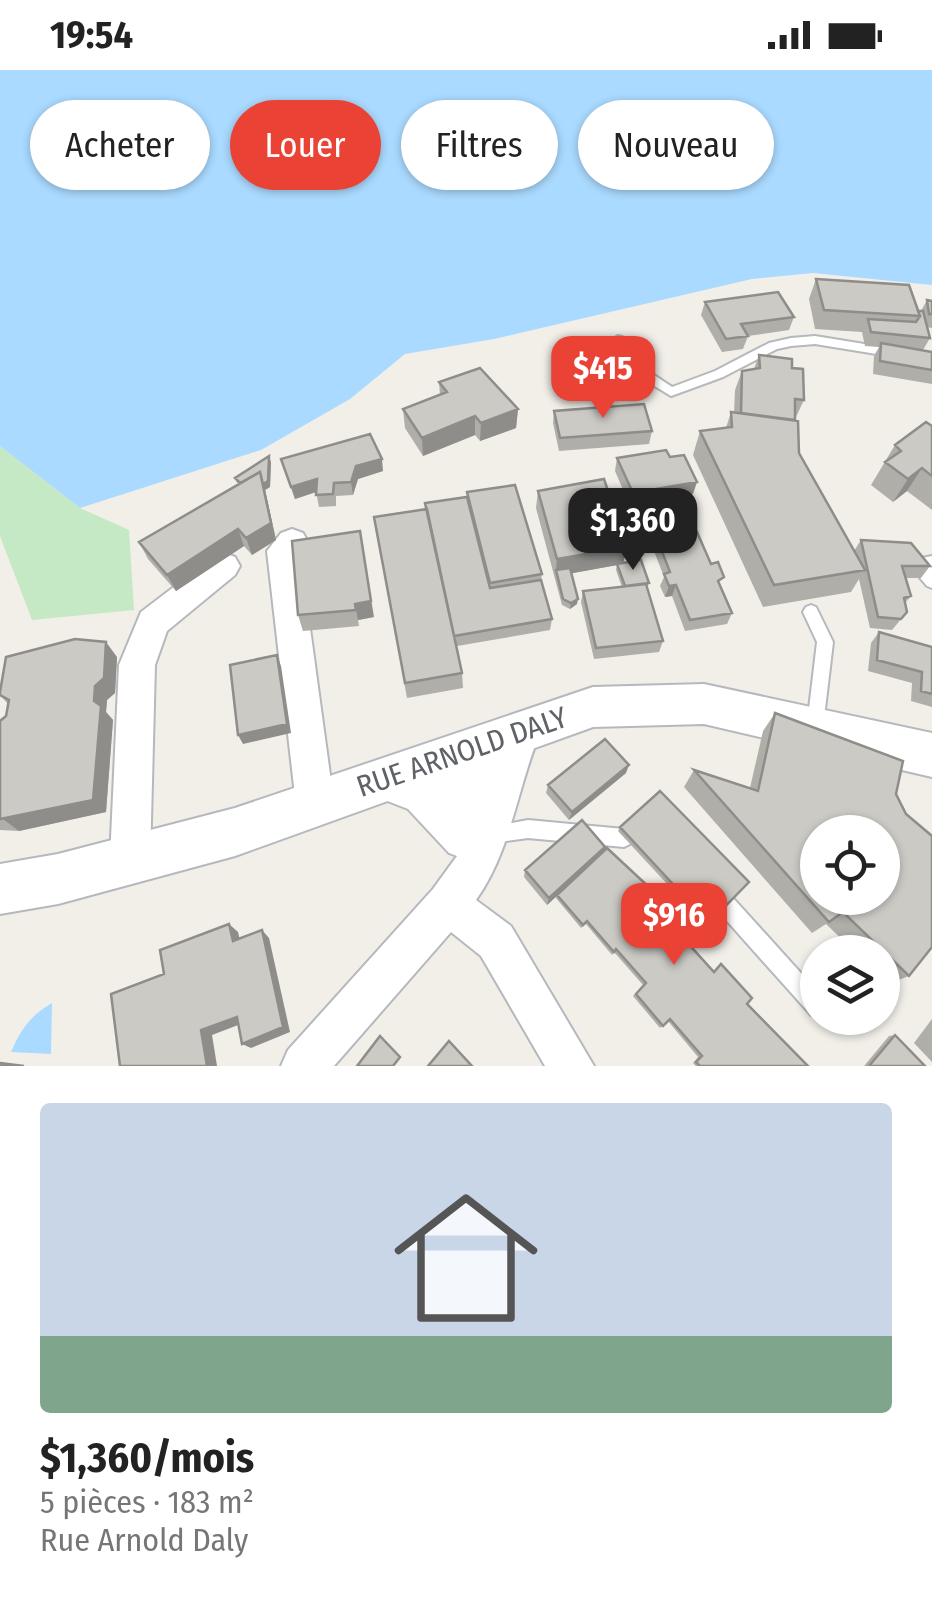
<!DOCTYPE html>
<html lang="fr">
<meta charset="utf-8">
<style>
:root{--surface:#fff;--page:#f6f6f6;--text:#222;--muted:#767676;--line:#e0e0e0;--accent:#ea4335}
body{margin:0;font-family:"Fira Sans Condensed",sans-serif;background:var(--page);color:var(--text);height:100vh;display:flex;flex-direction:column;font-size:38px;white-space:nowrap}
*{box-sizing:border-box;margin:0}
p{font-size:32px;color:var(--muted)}
.icon{flex:none;width:55px;height:55px;fill:none;stroke:currentColor;stroke-width:2;stroke-linecap:round;stroke-linejoin:round}
.map{position:relative;height:996px;overflow:hidden}
.sheet{display:flex;flex-direction:column;background:var(--surface);flex:1}
.sheet>*{flex:none}
.top-card{position:absolute;left:30px;top:30px;width:872px;height:90px;display:flex;gap:20px}
.tools{position:absolute;left:800px;top:745px;display:grid;gap:20px}
.tools a{display:grid;place-items:center;width:100px;height:100px;border-radius:50%;background:var(--surface);box-shadow:0 2px 8px #0004;font-size:50px}
.price{position:absolute;translate:-50% -85px;padding:0 22px;border-radius:20px;background:var(--accent);color:#fff;font-size:32px;line-height:65px;filter:drop-shadow(0 2px 5px #0008)}
.price::after{content:'';position:absolute;left:50%;top:60px;width:30px;height:22px;margin-left:-15px;background:inherit;clip-path:polygon(0 0,100% 0,50% 100%)}
.price.active{background:#222;color:#fff}
ul{padding:0;list-style:none}
li{display:grid;align-content:center;gap:20px;height:530px;padding:0 40px}
li+li{border-top:2px solid var(--line)}
li span{display:grid;place-items:center;height:310px;border-radius:10px;color:#555}
li>.icon{margin-inline-start:auto}
span .icon{width:180px;height:180px;fill:#fffc;stroke-width:1}
li b{font-size:42px}
.chip{padding:0 35px;border-radius:45px;background:var(--surface);box-shadow:0 2px 8px #0004;font-size:35px;line-height:90px}
.chip.active{background:var(--accent);color:#fff}
.status{display:flex;justify-content:space-between;align-items:center;height:70px;padding:0 50px;background:var(--surface);direction:ltr}
.status svg{height:28px;fill:currentColor}
.map>svg:first-child{display:block}
.green{fill:#c5e8c5}
.water{fill:#aadaff}
.lines{fill:none;stroke-linecap:round;stroke-linejoin:round}
.service-casing{stroke:#b5b8bc;stroke-width:4}
.minor-casing{stroke:#b5b8bc;stroke-width:4}
.tertiary-casing{stroke:#b5b8bc;stroke-width:4}
.service{fill:#fff;fill-rule:evenodd}
.minor{fill:#fff;fill-rule:evenodd}
.tertiary{fill:#fff;fill-rule:evenodd}
.wall{fill:#afaea9}
.shaded-wall{fill:#8f8d8a}
.building{fill:#cccac5;stroke:#8f8d8a;stroke-width:2.5;fill-rule:evenodd}
.labels{text-anchor:middle;dominant-baseline:central;stroke-width:8;stroke-linejoin:round;paint-order:stroke}
.street-label{font-size:30px;fill:#5f6368;stroke:#fff}
</style>
<div class="status"><b>19:54</b><svg viewBox="0 0 49 12"><path d="M0 12V9h3v3zM5 12V6h3v6zM10 12V3h3v9zM15 12V0h3v12zM26 1h20v11H26zM47 4h2v5h-2z"/></svg></div>
<div class="map">
<svg width="932" height="996" viewBox="0 0 932 996">
<rect width="100%" height="100%" fill="#f1efe8"/>
<!-- green -->
<path class="green" d="M0,376L80,438L129,460L134,540L32,550L0,466Z"/>
<!-- water -->
<path class="water" d="M0,0H932V215L813,203L752,209L494,269L405,284L350,329L261,380L80,438L0,376Z
M52,933L51,984L11,982C21,959 30,946 52,933Z"/>
<g class="lines">
<!-- service casing -->
<g class="service-casing">
<path id="service" d="M618,266L622,267L648,301L672,317L715,301L769,273L791,268L815,266L932,285V293L815,274L791,276L777,279L723,307L671,326L640,307L612,270Z
M932,486V518L927,516L915,502L922,488Z
M811,535L816,537L833,572L823,656L821,662L815,664L809,662L807,656L817,572L803,542L806,537Z
M528,750L624,759L630,762L633,768L630,774L624,777L528,768L492,773L486,770L483,764L486,758Z
M726,825L733,828L818,922V948H820H818L811,945L719,842L716,835L719,828Z"/>
</g>
<!-- minor casing -->
<g class="minor-casing">
<path id="minor" d="M292,459L303,463L308,472L300,485L334,734L329,747L315,753L301,747L296,734L267,481L281,463Z
M224,483L235,487L240,496L235,505L167,561L155,595L150,790L144,804L130,810L116,804L110,790L119,595L141,542L213,487Z
M523,644L536,649L541,661C517,716 512,780 476,830L511,856L594,996H545L481,886L451,862L334,996H281L288,980L433,819L457,786L449,783L408,739L367,723L362,710L367,697L381,692L433,711L441,671L454,666L487,682L490,689L510,649Z"/>
</g>
<!-- tertiary casing -->
<g class="tertiary-casing">
<path id="tertiary" d="M704,614L932,663V707L704,654L593,657L235,786L58,834L0,844V794L58,784L235,738L593,617Z"/>
</g>
<!-- service -->
<use href="#service" class="service"/>
<!-- minor -->
<use href="#minor" class="minor"/>
<!-- tertiary -->
<use href="#tertiary" class="tertiary"/>
</g>
<!-- wall -->
<path class="wall" d="M816,209L918,241H921L927,230L932,231V258L927,257L930,268L923,280L932,282V314L873,304L874,286L879,277L865,276L862,262L815,259L809,229Z
M705,232L794,247L789,260L748,266L743,279L722,282L701,245Z
M759,285L792,298L804,330L795,349L799,383L854,481L861,470L930,496L921,508H906L911,526L905,533L907,542L892,560L870,558L859,509L851,522L763,537L693,385L700,361L726,358L731,342H734L735,320L742,301L754,299Z
M439,312L518,339L516,358L480,371L475,365L423,386L405,358L403,339L440,325Z
M554,341L652,361L649,374L559,381L553,353Z
M932,356V440L907,421L893,432L871,415L895,375Z
M617,388L693,424L630,436L615,401Z
M281,389L383,401L358,409L353,425L336,426V436L319,437L316,422L295,429Z
M271,392L270,417L265,420L276,470L252,485L244,476L176,521L148,489L139,472L238,415L235,408Z
M538,421L627,477L623,493L649,513L647,518L663,571L659,582L594,589L581,532L583,521L622,517L616,500L617,495L572,503L577,534L570,539L562,535L536,438Z
M467,422L542,504L541,510L552,549L550,560L457,576L462,603L463,618L407,628L374,447L425,439V433L467,427Z
M657,469L720,515L732,543L727,554L685,561L672,526L665,527L660,516L664,507L654,481Z
M292,471L374,547L358,550L359,556L303,561L298,545Z
M879,562L932,577V637L911,631L912,613L868,601L871,573Z
M117,587L115,623L107,630L106,642L113,650L106,742L19,761L0,760V651L6,646L8,634L0,625Z
M775,643L896,724L909,906L888,914L882,910V882H855L826,854L812,863L684,717L694,700L750,718L763,661Z
M626,703L569,750L546,723L548,715Z
M620,757L749,812L706,856L618,761Z
M605,777L603,782L713,901L808,996H696L693,993L698,987L668,951L660,958L633,926L643,915L614,882L612,885L586,854L581,858L556,828L557,826L547,835L524,807L525,800Z
M932,949V992L914,973Z
M895,965L925,996H864L889,966Z"/>
<!-- shaded-wall -->
<path class="shaded-wall" d="M518,339L516,358L480,371L481,353Z
M475,346V365L423,386L422,368Z
M269,386L271,392L270,417L265,420L276,470L252,485L246,468L250,429Z
M382,389L383,401L358,409L353,425L351,412L356,396Z
M922,398L907,421L893,432L908,409Z
M317,409L319,421L295,429L291,417Z
M697,412L693,424L630,436L633,423Z
M238,459L244,476L176,521L167,505Z
M360,461L374,547L358,550L355,534Z
M627,477L623,494L557,506L556,500L557,489Z
M676,515L672,526L665,527L669,516Z
M578,529L577,534L570,539L571,533Z
M106,572L117,587L115,623L107,630L106,642L113,650L106,742L19,761L3,749L94,631L95,616Z
M277,585L281,596L291,663L243,674L238,665Z
M629,695L626,703L569,750L572,742Z
M605,777L602,784L547,835L549,828Z
M229,854L238,862L242,879L233,871Z
M262,860L269,868L290,962L251,978L242,974Z
M237,947L246,952L212,965L217,996H207L201,960Z"/>
<!-- building -->
<path class="building" d="M816,209L909,215L920,246L824,240Z
M778,222L794,247L741,254L748,266L726,269L705,232Z
M927,230L932,231V244H929Z
M918,241H923L930,268L871,262L868,249L916,252L920,246Z
M881,273L932,282V300L880,291Z
M759,285L792,289V298L803,299L804,330L795,329V350L741,343L742,301L760,298Z
M480,298L518,339L481,353L475,346L422,368L403,339L447,322L439,312Z
M644,334L652,361L560,368L554,341Z
M731,342L798,351L799,383L865,500L774,515L700,361L732,357Z
M926,352L932,356V406L922,398L908,409L885,392L901,381L895,375Z
M370,364L382,389L356,396L351,412L334,413L333,424L316,425L317,409L291,417L281,389Z
M666,380L670,387L684,385L697,412L633,423L617,388Z
M269,386L268,411L263,414L260,402L240,413L235,408Z
M260,402L271,453L246,468L238,459L167,505L139,472Z
M604,409L627,477L557,489L538,421Z
M515,415L542,504L490,513L467,422Z
M467,427L490,518L541,510L552,549L454,566L425,433Z
M427,439L462,603L405,613L374,447Z
M360,461L371,531L355,534L356,540L298,545L292,471Z
M697,462L711,494L718,492L724,507L718,511L732,543L690,550L676,515L669,516L664,504L670,502L657,469Z
M861,470L911,473L930,496H902L911,526L904,528L907,542L901,549L878,547Z
M641,490L649,513L625,516L617,494Z
M570,498L578,529L571,533L563,529L556,500Z
M646,514L663,571L596,578L583,521Z
M879,562L932,577V624L921,621L922,602L877,590Z
M75,569L106,572L104,608L95,616L94,631L101,636L93,730L0,749V651L6,646L9,630L0,625V622L6,587Z
M277,585L287,654L238,665L230,595Z
M775,643L903,691L896,724L906,744L932,766V877L909,906L843,842L829,852L694,700L758,721ZM818,762H882V828H818Z
M605,669L629,695L572,742L548,715Z
M660,721L749,812L709,853L620,757Z
M582,750L605,777L549,828L525,800Z
M607,778L695,860L685,870L714,902L721,894L752,928L747,934L808,996H700L696,992L702,986L670,949L663,956L636,924L646,913L616,879L614,882L587,851L583,855L557,825Z
M229,854L233,871L262,860L283,957L242,974L237,947L201,960L207,996H120L111,924L164,904L160,880Z
M895,965L925,996H869Z
M380,966L400,987L393,996H357Z
M449,971L472,996H428Z
M0,993L24,996H0Z"/>
<g class="labels">
<!-- street labels -->
<g class="street-label">
<text transform="translate(462 682) rotate(-19)">RUE ARNOLD DALY</text>
</g>
</g>
</svg>
<div class="tools">
<a><svg class="icon" aria-label="locate" viewBox="0 0 24 24"><circle cx="12" cy="12" r="6"/><path d="M12 2v4M12 18v4M2 12h4M18 12h4"/></svg></a>
<a><svg class="icon" aria-label="layers" viewBox="0 0 24 24"><path d="M12 4l9 5-9 5-9-5zM3 14l9 5 9-5"/></svg></a>
</div>
<b class="price" style="left:603px;top:351px">$415</b>
<b class="price active" style="left:633px;top:503px">$1,360</b>
<b class="price" style="left:674px;top:898px">$916</b>
<div class="top-card">
<a class="chip">Acheter</a>
<a class="chip active">Louer</a>
<a class="chip">Filtres</a>
<a class="chip">Nouveau</a>
</div>
</div>
<section class="sheet">
<ul>
<li><span style="background:linear-gradient(#c9d6e8 75%,#7fa58c 0)"><svg class="icon" aria-label="home" viewBox="0 0 24 24"><path d="M3 11l9-7 9 7M6 9v11h12V9"/></svg></span><div><b>$1,360/mois</b><p>5 pièces · 183 m²</p><p>Rue Arnold Daly</p></div></li>
</ul>
</section>
